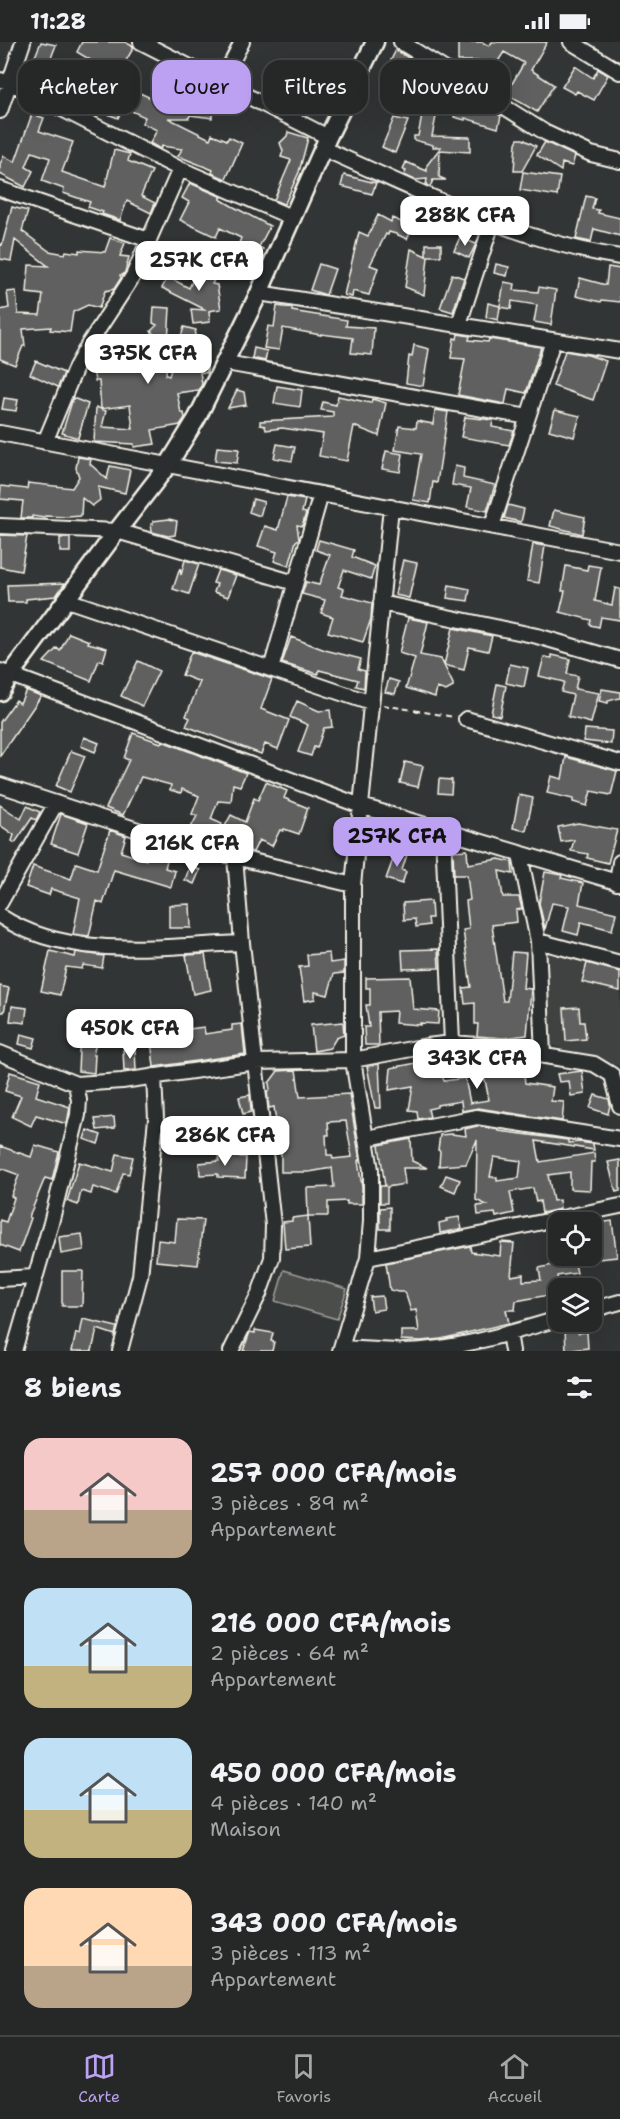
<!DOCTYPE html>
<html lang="fr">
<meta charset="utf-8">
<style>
:root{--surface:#262828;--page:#2e3030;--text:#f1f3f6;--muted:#a4a6a8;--line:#424445;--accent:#bca0f2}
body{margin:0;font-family:"Shantell Sans",sans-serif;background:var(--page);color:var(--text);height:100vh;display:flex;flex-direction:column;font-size:22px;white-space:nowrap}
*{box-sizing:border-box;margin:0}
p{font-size:20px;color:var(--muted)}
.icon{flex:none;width:33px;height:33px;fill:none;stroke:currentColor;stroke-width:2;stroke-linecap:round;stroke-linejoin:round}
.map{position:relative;height:1309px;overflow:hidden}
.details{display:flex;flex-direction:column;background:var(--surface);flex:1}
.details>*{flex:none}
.banner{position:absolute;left:18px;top:18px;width:585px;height:54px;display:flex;gap:12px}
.tools{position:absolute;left:548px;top:1170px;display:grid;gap:12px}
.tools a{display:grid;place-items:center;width:54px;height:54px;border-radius:12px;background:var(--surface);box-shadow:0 6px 24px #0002,0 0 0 2px var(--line);font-size:30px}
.price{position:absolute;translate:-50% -51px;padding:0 14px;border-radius:12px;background:#fff;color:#222;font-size:20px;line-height:39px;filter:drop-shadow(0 2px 3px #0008)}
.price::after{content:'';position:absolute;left:50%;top:36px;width:18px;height:14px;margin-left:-9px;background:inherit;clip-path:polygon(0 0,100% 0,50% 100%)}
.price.active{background:var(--accent);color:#111}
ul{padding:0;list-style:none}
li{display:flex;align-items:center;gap:18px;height:150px;padding:0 24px}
li span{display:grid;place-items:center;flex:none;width:168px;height:120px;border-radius:18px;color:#555}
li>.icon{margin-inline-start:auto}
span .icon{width:72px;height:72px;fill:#fffc;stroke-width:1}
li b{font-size:26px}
h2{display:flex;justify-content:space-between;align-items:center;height:72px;padding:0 24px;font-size:26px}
.tag{padding:0 21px;border-radius:18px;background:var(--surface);box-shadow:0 6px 24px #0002,0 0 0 2px var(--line);font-size:21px;line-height:54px}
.tag.active{background:var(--accent);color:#111}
.status{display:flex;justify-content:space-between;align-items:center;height:42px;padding:0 30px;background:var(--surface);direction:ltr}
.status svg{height:16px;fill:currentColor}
.dock{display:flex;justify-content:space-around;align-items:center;height:84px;border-top:2px solid var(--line);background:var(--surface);font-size:16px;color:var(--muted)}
.dock a{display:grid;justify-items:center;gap:3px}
.dock .active{color:var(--accent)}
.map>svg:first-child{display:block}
.built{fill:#404242}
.green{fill:#4b4d4c;stroke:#a09f9a;stroke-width:1.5}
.building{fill:#5f605f;stroke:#f4f1e8;stroke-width:1.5;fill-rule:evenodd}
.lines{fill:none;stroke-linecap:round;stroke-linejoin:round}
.minor-casing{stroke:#f4f1e8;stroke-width:18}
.tertiary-casing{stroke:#f4f1e8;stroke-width:21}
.path{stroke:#f4f1e8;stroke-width:2;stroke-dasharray:6 4.5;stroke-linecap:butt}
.minor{stroke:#2a2d2e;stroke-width:14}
.tertiary{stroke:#2a2d2e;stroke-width:16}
</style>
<div class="status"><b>11:28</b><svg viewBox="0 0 49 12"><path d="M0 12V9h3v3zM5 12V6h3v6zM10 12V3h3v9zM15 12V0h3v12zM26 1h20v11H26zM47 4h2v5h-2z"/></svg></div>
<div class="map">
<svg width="620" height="1309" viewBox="0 0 620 1309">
<rect width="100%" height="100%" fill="#323535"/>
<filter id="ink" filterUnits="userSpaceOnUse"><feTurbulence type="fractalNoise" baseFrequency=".0167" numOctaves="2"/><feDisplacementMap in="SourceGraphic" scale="12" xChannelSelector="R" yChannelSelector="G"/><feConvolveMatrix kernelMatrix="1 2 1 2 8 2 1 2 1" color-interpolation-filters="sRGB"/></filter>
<g filter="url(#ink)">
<!-- built -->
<path class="built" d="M543,906L620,925V1027L619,1024L548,1002Z"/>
<!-- green -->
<path class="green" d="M284,1228L347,1247L337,1277L275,1259Z"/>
<!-- building -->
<path class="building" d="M41,0L56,3L41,42L26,36Z
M82,0H125L134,5L117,34L77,10Z
M458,0H482L489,4L492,0H547L531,28L554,43L537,70L506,52L524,21L504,10L484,41L474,35L484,19H458Z
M396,8L423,25L415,39L423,41L416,59L387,44L397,21L391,18Z
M168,24L195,38L188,53L205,60H212V76L190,73L189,76H168L210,97L212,92L227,98L229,95L242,101L226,137L212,131L213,128L178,114L182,107L162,104L160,107L150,101L157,88L142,81L145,75L123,65L118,76L105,71L113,53L126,59L131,47L153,57Z
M575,24L593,36L598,27L608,33L594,58L577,49L575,52L562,45Z
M65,30L73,34L66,49L58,45Z
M276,32L289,39L282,53L269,47Z
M443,39L461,48L459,53L440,49Z
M428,43L440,47L433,69L437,70L432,94L470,95V110L440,108L439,135L446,138H433L430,145L426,143L427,137L415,138L404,133L406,129L403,128L406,120L427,129V123L441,105H433V103L414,98V94H418Z
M221,51L233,57L228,66L216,60Z
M460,53L471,56L468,66L487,71L488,66L501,74L498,86L465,76V78L454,75Z
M32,72L44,76L39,89L73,100L62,130L105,145L114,108L130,112L128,119L152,129L141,154L155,161L151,171L127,159L120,178L102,172L103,170L88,165L90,160L63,151L64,147L42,139L50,116L32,110L26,125L33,129L25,145L0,132V122L4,114L15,120Z
M394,76L408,79L395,111L382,105Z
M288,90L308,96L299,130L285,161L283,162L274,158L291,118L281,115L283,109L280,101L287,94Z
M518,97H523L536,104L522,129H514L516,101Z
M545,100L575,114L572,124L562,121L561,129L537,113Z
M523,130L560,135L557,154L520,148Z
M344,133L376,141L372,152L341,144Z
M190,141L222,155L220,157L232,164L270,184L259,205L263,207L258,219L236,210L241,196L220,186L216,195L180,178L189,160L182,156Z
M586,154L595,156L592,167L599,168L598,171L620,176V194L594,187L591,200L576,197Z
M12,165L28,169L22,189L49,209L65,212L66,209L79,211V208L105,210L110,196L125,201L120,214L129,215L125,230L123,233H120L121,236L114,247L105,249L99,266L88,263L73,270L70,290L50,288L51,285L23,287L25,304H23L15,323L0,317V268L9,266L7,250L16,249L18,272L40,273L43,253L27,251L29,223L48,224L15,198L11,219L0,217V202L2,203Z
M378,173L391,180L392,176L413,185L407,197L396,192L389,190L388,193L386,192L370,223L378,226L369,253L353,249L352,255L344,253L359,190L368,194Z
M460,195L476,202L469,216L454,209Z
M426,202H441V214H426Z
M411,207L428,215L424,253L405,245Z
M207,217L221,223L212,242L217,243L221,267L209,269L210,280L193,282L191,267L206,268L162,246L168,235L189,246L195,233L199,235Z
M319,222L335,227L326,253L310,248Z
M496,222L509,225L507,234L494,231Z
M608,225L620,227V260L602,258L601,260L576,254L580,236L606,243Z
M452,232L464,236L453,270L440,266Z
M504,240L515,242L514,248L538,250L539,245L556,248L551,283L534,280L537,263L512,259L511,267L500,265L498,278L486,275L488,261L500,264Z
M277,264L292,266V269L347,278L346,284L374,286L372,313L351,311L353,296L321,292V293L283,286L279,308L264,306L268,284L274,285Z
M154,265L170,266L166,333L169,334L184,285L196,288L192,303L200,302L196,315L207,318V331L200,330L202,342L199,348L177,351L181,371H184L185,376L180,383L152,388L155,402L134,405V402L94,400L96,365L106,369L102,385L133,387L130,363L101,367L99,339H95L93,328L100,327L96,307L103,296H106L109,314L118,312L120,324L138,321L136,303L160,300L151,289L157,283L153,281Z
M458,292L470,294L469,298L488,300L489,297L541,305L526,351L508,347L505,362L458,353L465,317L451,316L454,296L457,297Z
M414,303L429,307L423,344L406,341L409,314L412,315Z
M254,306L267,309L265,319L252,316Z
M565,309L588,313L606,319L593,358L553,344Z
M36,319L64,331L58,345L30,332Z
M277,344L302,348L300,365L274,361Z
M237,348L244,350L246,363L228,366Z
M338,354L371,361L372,357L386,361L379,394L354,384L347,419L319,414L323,392L282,386L266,388L265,384L260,383V379L333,375V370L321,368L323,360L336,363Z
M4,356L18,358L16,369L2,367Z
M73,356L88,362L78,396L62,391Z
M435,368L448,370L437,441L433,440L430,461L413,458L421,412L395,408L399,384L416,386L417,379L433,382Z
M555,368L580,374L574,395L549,388Z
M465,375L493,378L492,385L514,389L509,403L461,395Z
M277,402L295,405L292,419L274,416Z
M217,405L239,407L237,421L215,419Z
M386,409L403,412L400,430L382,427Z
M78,415L91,417L90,422L107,437L110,424L130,428L125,451L98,445L100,458L92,464L82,456L81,474L68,475L45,474V476L32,474V476H21L23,459L0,457L1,444L27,447L28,441L72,446L79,435L76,426Z
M455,424L464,426L463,436L495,443L487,469L467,465L471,446L452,443Z
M287,455L305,458L302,470L306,471L302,484L297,483L299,497L296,499L289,524L274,519L277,510L258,504L265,484L278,488Z
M253,457L264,460L260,474L249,470Z
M508,463L524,467L521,480L504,476Z
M554,468L585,475L582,492L550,484Z
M169,477L177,479L175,493L168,494L152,490L151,482H153V479Z
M0,493L27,494L21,529L0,525Z
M60,496H70V510H60Z
M319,498L354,508L352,515L375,524L371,537L344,528L338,545L344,547L342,553L372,561L371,577L363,600L328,590L333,575L321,571L325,558L302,552L306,540L319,543L330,513L316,508Z
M533,502L545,504L539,541L527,539Z
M185,518L199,522L189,552L173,547L180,526L181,533Z
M403,518L417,521L409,556L395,553Z
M588,523L601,525L595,559L612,563L615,546L620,547V578L601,575L599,585L590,583L591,578L560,570L565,549H562L566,524L587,528Z
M218,528L236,533L228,555L214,550L217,542L213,541Z
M65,541L56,554L26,557V560H8L7,543Z
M449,543L470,547L468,559L447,556Z
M408,576L428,580L420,613L441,617L444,623L453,586L492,594L488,609L469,605L464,628L444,623L453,642V645L446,649L437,646L435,655L406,646L415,616L399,611Z
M69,591L89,599L88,601L107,606L103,619L99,618L91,639L44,620L57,606L60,609Z
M291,595L325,608L361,617L358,627L365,629L364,646L356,644L358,638L319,628L318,632L282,621Z
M191,610L272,637L261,667L289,678L278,707L265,702L261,712L186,684L190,676L186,674L200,640L182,633Z
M552,613L570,617L567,632L578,634L575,647L599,651L591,681L568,675L573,653L561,650L564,640L539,634L544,615L552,616Z
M138,619L159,629L142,664L121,654Z
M510,622L528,626L524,645L506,641Z
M389,637L399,640L395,652L385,650Z
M497,642L506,644L500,674L491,672Z
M602,647L620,650V656L608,659V661L599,659Z
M26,648L41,654L0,714V680L16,658L20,661Z
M297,659L319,669L330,668L332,685L324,686L317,706L314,705L311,714L298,710L308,683L290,675Z
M585,687L612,689L611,702L584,699Z
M133,691L161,701L162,699L246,731L240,744L233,742L231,760L218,759L211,777L222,782L214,800L188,791L197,774L192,772L199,754L182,747L181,751L170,748L171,743L141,735L123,773L106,766L129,718L124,716Z
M84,695L99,701L95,710L81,704Z
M71,709L85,714L70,750L56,744Z
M566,715L617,729L611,753L591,749L587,764L573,760V757L547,751L551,734L562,737Z
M405,720L423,724L418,745L400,741Z
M439,737L452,738L451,752L438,751Z
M266,740L287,749L284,756L308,766L299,792L284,787L283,789L280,788L272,804L259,798L253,810L238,806L243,795L224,786L231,773L245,780L254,756L258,758Z
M519,753L533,756L526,789L513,786Z
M0,763L21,777L27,764L40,770L36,778L32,776L15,801L12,799L14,793L0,783Z
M61,772L88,781L78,811L51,802Z
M371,777L383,780V783H389V786L403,789L400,805L369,802Z
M578,781L617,788L608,821L587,816L588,812L571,809L574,798L561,800L558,785Z
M110,788L126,794L121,810L146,818L151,801L170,806L165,826L175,829L171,845L114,828L103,862L97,859L89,894L73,892L80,856L51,847L49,853L26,845L33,824L71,837L76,821L97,828Z
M467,808L468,822L499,817L512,820L513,832L499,829L503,855H519L522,867L516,868L517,880L492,883L503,959H507L512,910L526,911L523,946L531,947L527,993L504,996L477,994L478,982H475V961L465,962L463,946L471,945L463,888L469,887L466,859L470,858L467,833H454L453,809Z
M396,809L407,813L402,828L406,830L402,842L386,837Z
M190,824L200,828L194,842L185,838Z
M545,830L562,833L561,836L583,841L579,862L616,871L612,888L581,880L578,893L563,889L569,864L552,861L545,887L539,861Z
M431,859L432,876H428L429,883L416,885L415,877L404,878L403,861Z
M190,862L191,886H169V863Z
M438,907L439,926L403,927L402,908Z
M50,909L75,915L76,910L104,914L102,926L83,923L82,927L66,925L60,953L41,949Z
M329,911L330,921L344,919V931L334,932L328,953L315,950V957L304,959L299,925L308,924L307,913Z
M205,912L211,948L193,952L186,913Z
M587,921L620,930V949L582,940Z
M410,935L413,967L439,969L438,982L420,981V983L395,981L396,969L378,970L379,1003H365L364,985H369L366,963H370V946H366V936Z
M0,944L9,946L4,970H0Z
M12,964L27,966L25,981L10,979Z
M579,965L580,980H584L586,997L566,999L564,966Z
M343,980L344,993L336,996L330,1006L314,1009L311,983Z
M242,982L245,1012L154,1025L150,989L164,988L165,990L204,985L205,992L232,988V983Z
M21,992L36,996L33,1006L19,1002Z
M83,993L97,997L93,1013H95L94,1031L78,1029L79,1008Z
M135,1007L136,1028L124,1029L123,1008Z
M474,1012L487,1014L489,1024L506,1021L505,1017L517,1019L518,1027L523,1026L525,1041L553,1045L551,1059L564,1060L562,1079L478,1066L462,1069L461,1059L437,1063V1065L428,1067L430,1075L418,1077L417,1069L409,1068L413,1044L389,1048L391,1026L437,1017L444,1039L465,1036L470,1061L489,1058L484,1033L478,1034Z
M379,1022L381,1066H375L367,1024Z
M296,1028L300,1055L349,1052L360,1119H358L362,1145V1162H347V1159L328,1160V1174H308L307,1146L334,1145L332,1126L309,1130H281V1108H280L274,1065L269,1066L267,1049L270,1048L269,1041L278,1029ZM346,1079L352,1115L333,1117L332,1113H327L326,1093H329L328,1080Z
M582,1029L585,1052L571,1054L569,1039L559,1040L557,1032Z
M10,1030L40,1039L36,1054L70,1065L67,1082L36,1073L31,1084L12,1075L21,1054L5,1049Z
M250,1053L251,1070L243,1072L239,1055Z
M595,1053L609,1057L610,1063L608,1072L590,1066Z
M114,1075L115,1086L97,1088L95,1077Z
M477,1084L499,1088V1089L568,1098V1101L579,1100L593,1102L594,1108L536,1099L540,1120L594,1111L595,1120H591L590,1148L570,1147V1130L548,1133L553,1159L559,1158L560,1167L542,1171L540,1159L536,1160L533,1146L510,1150L514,1171L496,1175L495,1171L478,1173L477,1164L487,1163L476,1158L477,1098L466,1122L439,1124L440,1109L438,1108L440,1093L451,1092L466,1094L465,1087ZM494,1115L521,1119L519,1136L497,1139V1135H490Z
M87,1088L101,1093L98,1102L84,1097Z
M411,1097L412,1119L427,1126H403L405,1142L387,1145V1161H380V1144H385L379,1103Z
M35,1103L59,1110L52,1138L45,1136L29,1175L31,1176L19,1210L0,1203V1178L6,1180L14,1156L11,1154L19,1133L0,1126V1104L31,1115Z
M117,1112L133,1115L129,1132L123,1131L116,1152L93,1145L91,1152L81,1149L78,1163L67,1159L79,1120L113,1130Z
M219,1114L246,1115L245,1136L218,1135V1132L200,1133L199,1121L219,1119Z
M620,1118V1149L616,1150L608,1120Z
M446,1133L460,1138L455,1150L441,1144Z
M390,1165V1187H380V1166Z
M308,1174L310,1205L285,1207L283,1180L292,1179V1176Z
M459,1175L462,1187L440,1191L439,1181L447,1179L446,1177Z
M177,1177L203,1178L198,1223L156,1219L158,1198L175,1200Z
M612,1179L617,1215L598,1217L596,1195L591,1196V1182Z
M82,1192L84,1208L61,1212L59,1195Z
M501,1200L514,1201L511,1234L523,1232V1239L541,1238L539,1226L557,1222L556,1220L574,1217L577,1231L557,1234L558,1243L548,1244L549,1253L516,1259L515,1268H506L509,1281L441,1297L421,1299L401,1298V1289H419L416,1268L411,1269L405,1250H398L390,1248L386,1221L470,1204L471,1210L500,1214Z
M62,1229H83L82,1264H62Z
M382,1254L384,1267L372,1269L370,1255Z
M83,1277L117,1285L115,1293L97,1287L92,1309H72L76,1291L80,1292Z
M568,1280H577L578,1291L587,1290L588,1306L566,1309L565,1286L569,1285Z
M255,1288L273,1291L271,1299L274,1300L272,1309H243L250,1290L255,1291Z"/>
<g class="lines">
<!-- minor casing -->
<g class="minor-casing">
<path id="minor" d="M141,0L328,95
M401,0L546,91L591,112L620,119
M571,0L620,30
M0,38L9,40L180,127L293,176
M221,41L242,0
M0,69L23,0
M324,107C420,149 515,199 620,215
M0,147L149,198
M259,251L620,309
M459,282L492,181
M226,321L528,375
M0,391L620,509
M45,400L76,325L90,300L133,234L180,127
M0,484L117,489L295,541
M492,484L553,299
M67,558L371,661
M381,561L537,594L620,618
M271,627L321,452
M0,629L361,764L620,841
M466,677L620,721
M0,743L141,789L235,815L353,843
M443,790L452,1001
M520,813L538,899L543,1013
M617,841L620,820
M0,861L56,761
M0,874C67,919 165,904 242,901
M538,899L620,921
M0,1011L76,1042L122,1039L256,1020L353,1018L427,1004L452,1001L478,1003L594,1022L612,1033L620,1064
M367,1096L477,1075L620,1097
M368,1216L620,1164
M0,1237L34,1235
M591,1268L620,1260
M509,1291L512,1309
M341,1306L397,1309
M14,1309L51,1181L78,1073L79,1058L76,1042
M120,1309L140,1234L156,1077L154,1034
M231,1309L259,1252L272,1216L273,1183L242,901L235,815
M340,1309L368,1216L371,1179V1128L353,1018V843L391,465
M403,1309C456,1308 507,1292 558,1277"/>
</g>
<!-- tertiary casing -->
<g class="tertiary-casing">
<path id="tertiary" d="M0,650L11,632L117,489L168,423L197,376L259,251L328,95L375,0"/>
</g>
<!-- path -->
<path class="path" d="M383,663L454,675"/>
<!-- minor -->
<use href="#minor" class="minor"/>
<!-- tertiary -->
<use href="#tertiary" class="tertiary"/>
</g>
</g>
</svg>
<div class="tools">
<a><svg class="icon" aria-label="locate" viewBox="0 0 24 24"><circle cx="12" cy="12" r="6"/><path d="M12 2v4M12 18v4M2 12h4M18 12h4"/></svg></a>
<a><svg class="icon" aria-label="layers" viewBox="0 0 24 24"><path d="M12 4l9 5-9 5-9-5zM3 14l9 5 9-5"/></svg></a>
</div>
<b class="price" style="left:465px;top:205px">288K CFA</b>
<b class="price" style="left:199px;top:250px">257K CFA</b>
<b class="price" style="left:148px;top:343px">375K CFA</b>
<b class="price active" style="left:397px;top:826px">257K CFA</b>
<b class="price" style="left:192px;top:833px">216K CFA</b>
<b class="price" style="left:130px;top:1018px">450K CFA</b>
<b class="price" style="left:477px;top:1048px">343K CFA</b>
<b class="price" style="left:225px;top:1125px">286K CFA</b>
<div class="banner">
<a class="tag">Acheter</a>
<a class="tag active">Louer</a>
<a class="tag">Filtres</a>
<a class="tag">Nouveau</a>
</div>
</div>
<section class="details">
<h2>8 biens<svg class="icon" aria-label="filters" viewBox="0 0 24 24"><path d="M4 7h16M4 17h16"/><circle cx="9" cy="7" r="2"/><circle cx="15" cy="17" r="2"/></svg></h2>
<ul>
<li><span style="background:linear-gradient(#f6c9c9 60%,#b9a48a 0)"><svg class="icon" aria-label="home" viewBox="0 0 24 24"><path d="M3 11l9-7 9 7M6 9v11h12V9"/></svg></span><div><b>257 000 CFA/mois</b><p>3 pièces · 89 m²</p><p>Appartement</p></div></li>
<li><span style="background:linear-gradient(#bfe0f5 65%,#c2b280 0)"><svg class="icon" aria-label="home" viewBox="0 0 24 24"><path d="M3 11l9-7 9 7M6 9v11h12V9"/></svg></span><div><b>216 000 CFA/mois</b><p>2 pièces · 64 m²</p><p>Appartement</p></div></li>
<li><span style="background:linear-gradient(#bfe0f5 60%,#c2b280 0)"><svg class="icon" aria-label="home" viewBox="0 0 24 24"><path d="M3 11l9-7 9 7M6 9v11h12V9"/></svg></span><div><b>450 000 CFA/mois</b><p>4 pièces · 140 m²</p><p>Maison</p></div></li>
<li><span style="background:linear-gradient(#ffd9b3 65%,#b9a48a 0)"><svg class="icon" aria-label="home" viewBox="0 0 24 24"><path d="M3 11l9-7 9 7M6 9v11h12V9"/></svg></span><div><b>343 000 CFA/mois</b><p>3 pièces · 113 m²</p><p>Appartement</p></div></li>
</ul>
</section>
<nav class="dock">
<a class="active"><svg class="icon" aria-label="map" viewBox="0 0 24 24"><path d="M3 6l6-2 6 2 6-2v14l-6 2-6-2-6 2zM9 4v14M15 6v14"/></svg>Carte</a>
<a><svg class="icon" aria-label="saved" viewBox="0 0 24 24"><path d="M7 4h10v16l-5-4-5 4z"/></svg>Favoris</a>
<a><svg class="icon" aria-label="home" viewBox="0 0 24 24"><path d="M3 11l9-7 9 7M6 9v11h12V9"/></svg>Accueil</a>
</nav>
